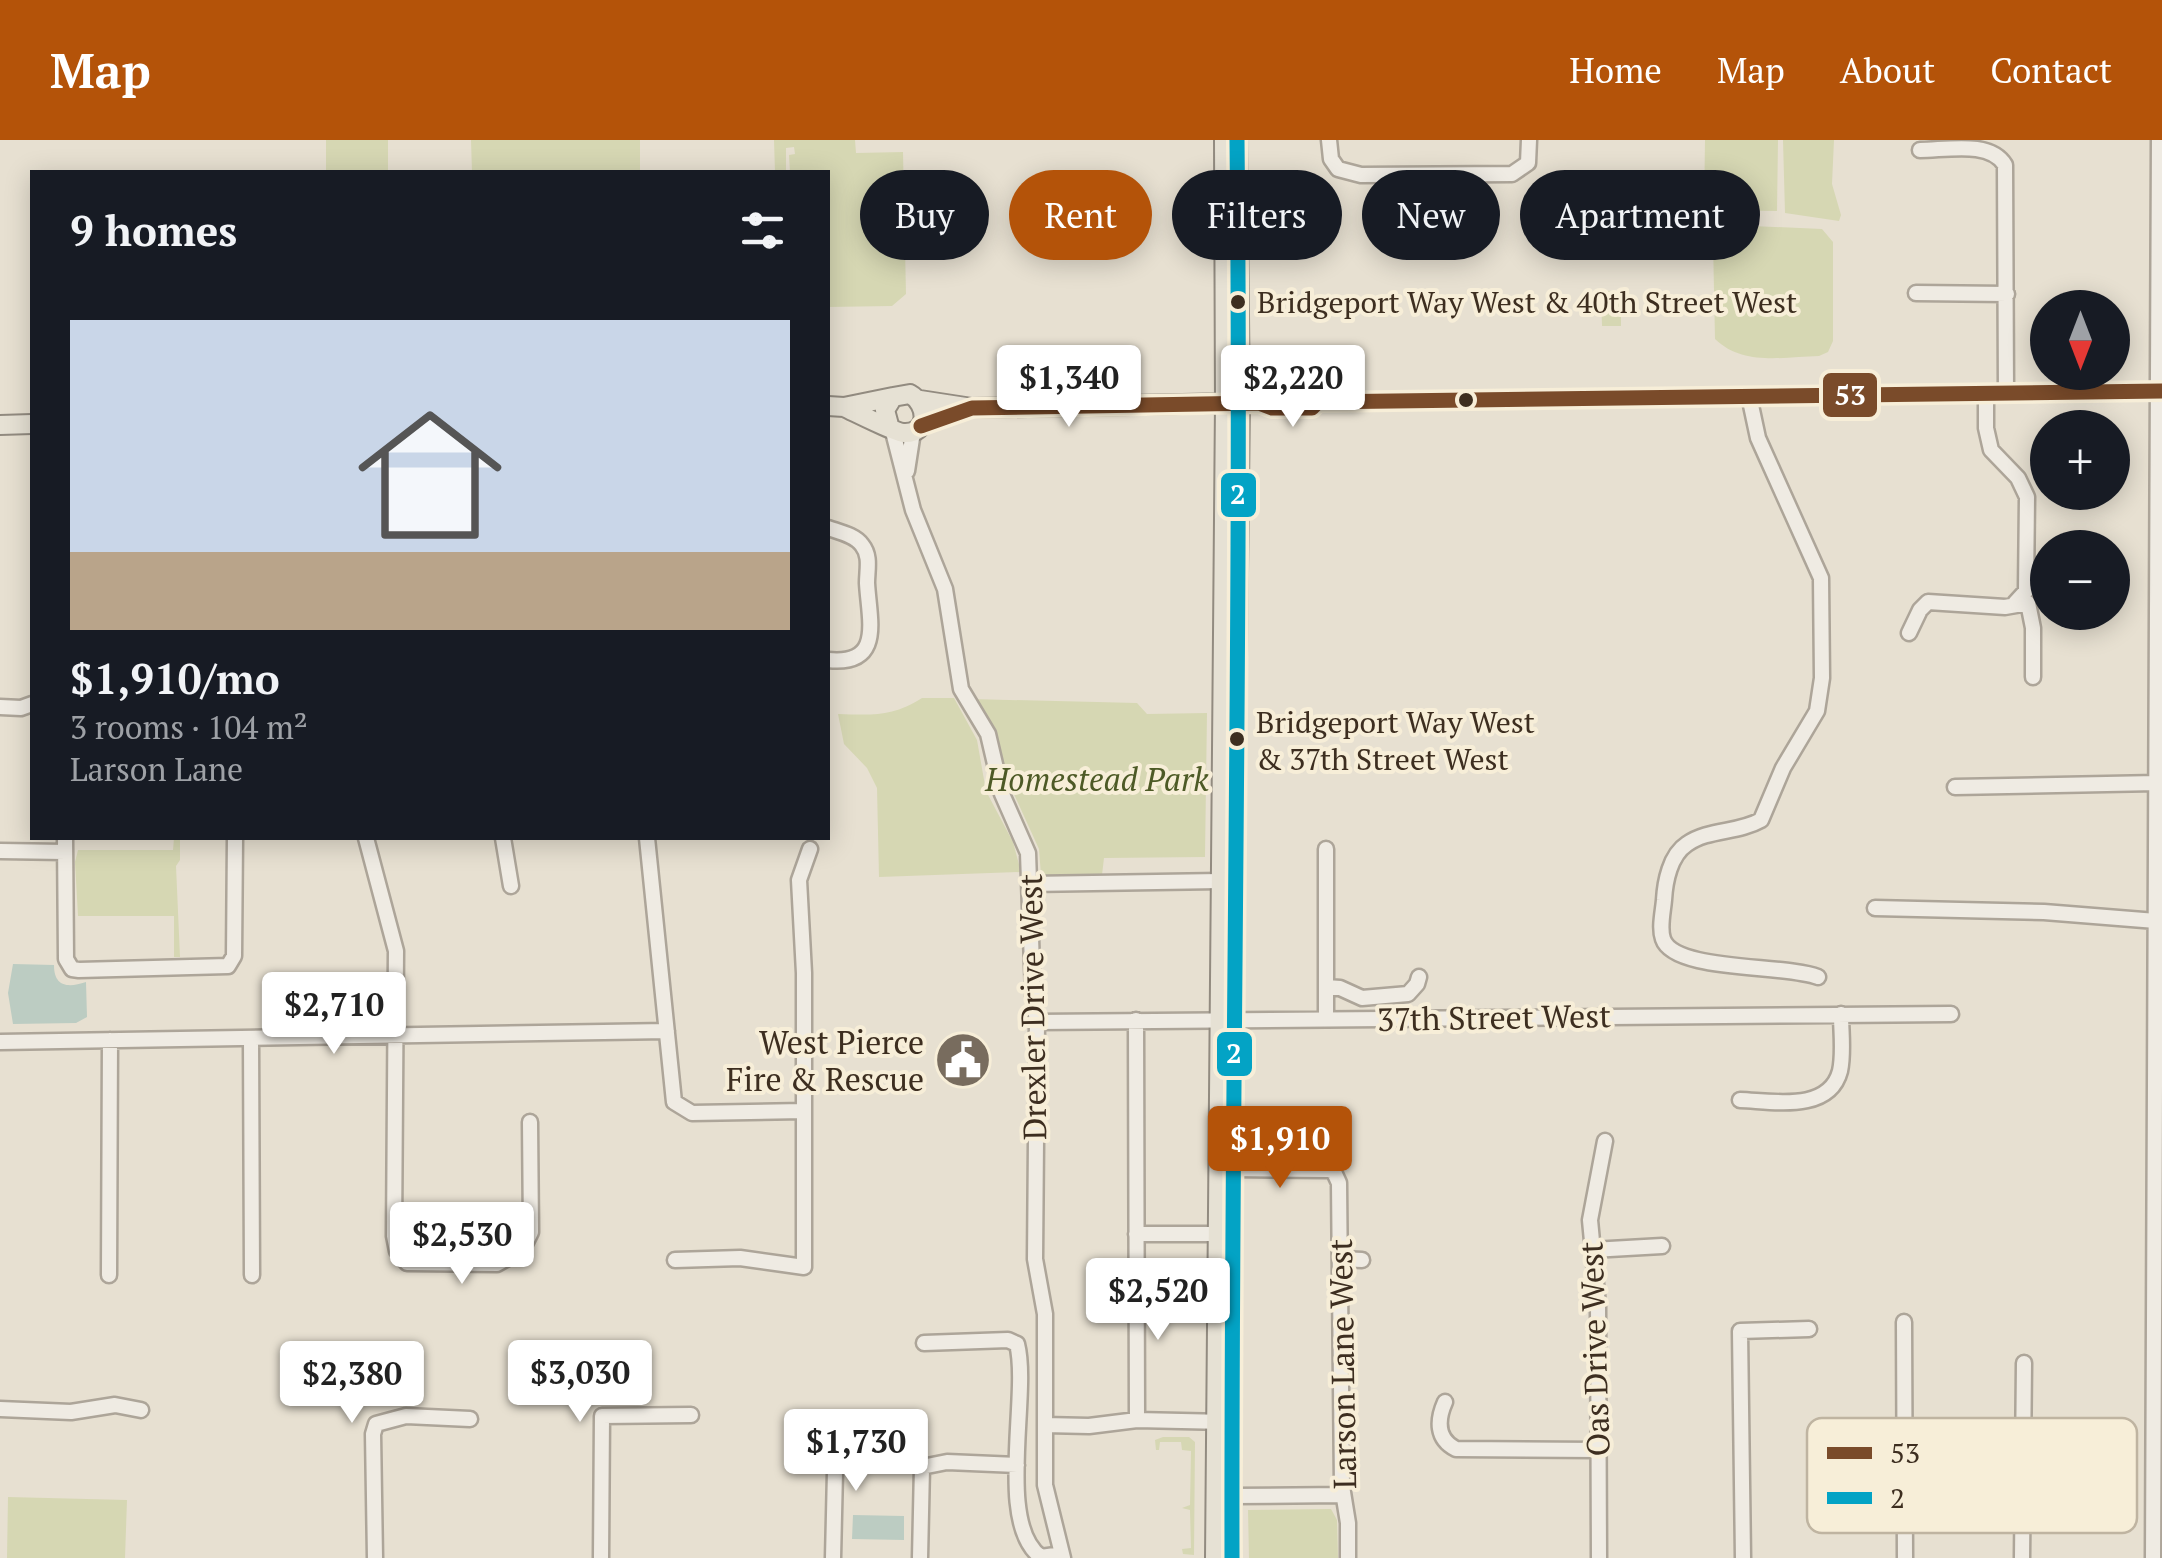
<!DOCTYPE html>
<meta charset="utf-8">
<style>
:root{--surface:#171b24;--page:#242831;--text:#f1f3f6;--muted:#9ea1a6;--accent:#b45309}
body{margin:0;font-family:"PT Serif",serif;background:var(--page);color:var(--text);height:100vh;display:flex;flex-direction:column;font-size:38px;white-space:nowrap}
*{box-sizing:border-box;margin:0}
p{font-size:32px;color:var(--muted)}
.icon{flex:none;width:55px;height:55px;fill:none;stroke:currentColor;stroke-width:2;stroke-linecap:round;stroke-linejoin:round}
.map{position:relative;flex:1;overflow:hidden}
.drawer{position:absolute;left:30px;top:30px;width:800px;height:670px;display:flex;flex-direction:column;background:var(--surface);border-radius:0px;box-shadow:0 5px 25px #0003}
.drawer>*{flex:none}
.guide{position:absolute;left:860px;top:30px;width:950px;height:90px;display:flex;gap:20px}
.needle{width:65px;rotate:180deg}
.tools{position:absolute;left:2030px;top:150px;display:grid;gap:20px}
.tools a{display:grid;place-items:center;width:100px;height:100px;border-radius:50%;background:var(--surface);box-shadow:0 5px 25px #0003;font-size:50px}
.price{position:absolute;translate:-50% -85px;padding:0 22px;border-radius:10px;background:#fff;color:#222;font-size:32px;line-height:65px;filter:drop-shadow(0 2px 5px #0008)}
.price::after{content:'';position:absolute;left:50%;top:60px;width:30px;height:22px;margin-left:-15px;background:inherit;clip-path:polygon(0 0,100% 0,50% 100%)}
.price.selected{background:var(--accent);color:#fff}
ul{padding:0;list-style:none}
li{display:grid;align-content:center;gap:20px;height:530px;padding:0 40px}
li span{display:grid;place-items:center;height:310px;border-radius:0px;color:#555}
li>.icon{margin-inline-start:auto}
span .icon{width:180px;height:180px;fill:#fffc;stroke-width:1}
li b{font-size:42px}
h2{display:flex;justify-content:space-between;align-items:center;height:120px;padding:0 40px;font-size:42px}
.pill{padding:0 35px;border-radius:45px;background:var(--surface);box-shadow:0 5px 25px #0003;font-size:35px;line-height:90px}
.pill.selected{background:var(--accent);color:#fff}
header{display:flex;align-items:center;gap:60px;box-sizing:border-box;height:140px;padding:0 50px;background:var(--accent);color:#fff}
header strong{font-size:48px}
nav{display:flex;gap:55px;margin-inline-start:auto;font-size:35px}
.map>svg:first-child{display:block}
.green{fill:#d6d7b3}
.water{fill:#bcccc2}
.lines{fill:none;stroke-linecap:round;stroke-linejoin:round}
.minor-casing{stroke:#ada599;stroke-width:19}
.major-casing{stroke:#928b80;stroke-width:22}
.minor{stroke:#efebe3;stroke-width:14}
.major{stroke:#e6e1d4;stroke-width:18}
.bus-1-casing{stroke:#f7eed8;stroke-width:22}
.bus-2-casing{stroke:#f7eed8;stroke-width:22}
.bus-1{stroke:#7a4b2a;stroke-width:15}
.bus-2{stroke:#03a3c5;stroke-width:15}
.bus-dot{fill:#3d2e20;stroke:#f7eed8;stroke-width:4}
.labels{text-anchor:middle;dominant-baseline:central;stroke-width:8;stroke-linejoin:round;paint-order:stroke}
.bus-label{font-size:30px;fill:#3d2e20;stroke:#f7eed8;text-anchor:start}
.park-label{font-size:32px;font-style:italic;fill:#4d5a26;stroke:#f7eed8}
.street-label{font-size:32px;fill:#3d2e20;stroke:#f7eed8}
.poi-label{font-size:32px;fill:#3d2e20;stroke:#f7eed8;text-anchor:end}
.key{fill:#f7eed8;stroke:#bfb4a1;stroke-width:2.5}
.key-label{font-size:28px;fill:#3d2e20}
.line-badge{stroke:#f7eed8;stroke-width:4}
.badge-label{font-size:28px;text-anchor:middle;font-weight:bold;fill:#fff}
</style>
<header>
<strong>Map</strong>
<nav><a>Home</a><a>Map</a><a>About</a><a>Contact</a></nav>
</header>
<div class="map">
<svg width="2162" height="1418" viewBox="0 0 2162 1418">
<rect width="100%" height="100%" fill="#e7e0d1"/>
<!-- green -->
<path class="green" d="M326,0H388V32H326Z
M471,0H640V32H472Z
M774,0H855L856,13L903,12L906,154L892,166L828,167V32H790L789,15L795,14L794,7L786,8V32H775Z
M1705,0H1778L1777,71L1704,70Z
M1783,0H1834L1832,44L1841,75L1839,81L1785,73Z
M1729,85L1822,89L1833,102V201L1828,212L1819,216C1782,217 1743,226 1715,199L1713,101L1714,95Z
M1601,151H1621V186H1602Z
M922,558H954L977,600L986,651L1013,702L1021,732L879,737L877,648L867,628L844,604L838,574C873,575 892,577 922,558Z
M971,559L1137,563L1147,574L1207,573L1205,717L1104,718L1102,735H1041L1039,709L1008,641L996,589Z
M174,698H180V720L176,726L180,817H174V776H78L75,722L78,710H173Z
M1163,1297H1189L1195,1302L1194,1415L1183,1414L1182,1409L1191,1408L1190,1370L1182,1368L1190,1365L1191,1311L1182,1310L1181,1302H1160L1159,1310H1156L1155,1300Z
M8,1357L127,1360L125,1418H7Z
M1331,1369L1337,1380L1338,1418H1249L1248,1370Z"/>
<!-- water -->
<path class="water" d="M13,824L54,825C54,847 68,848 86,842L87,877L76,883L13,884L8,853Z
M853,1375L904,1376V1400L852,1399Z"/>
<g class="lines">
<!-- minor casing -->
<g class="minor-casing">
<path id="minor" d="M1329,0L1331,19L1338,29L1361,35L1512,34L1528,23L1529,0
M1920,10C1946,10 1990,0 2005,25L2006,253
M1916,153L2007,154
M1986,253V288L1991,310L2018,338L2027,357L2026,451L2015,463
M1749,256L1758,298L1821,438L1822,538L1817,571L1783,628L1761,680C1738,693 1708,689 1687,704C1670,715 1665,742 1664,760C1663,772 1659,788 1663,799C1674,832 1785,824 1818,837
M1240,263L1310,258L1318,262L2162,251
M892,288L913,370L945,449L961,549L988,594L1002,654L1028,713L1033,854L1037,882L1035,1119L1045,1174V1345L1063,1418
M907,331L913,292
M828,388C839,392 855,395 862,405C871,416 867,430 867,443C869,480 884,526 828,520
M1909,493L1920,470L1928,462L2005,467L2028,463L2033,488V537
M0,567L21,568L32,564
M1955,647L2156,643
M65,698L66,819L72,829L79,830L228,826L234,816L235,698
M366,698L396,811L394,1096L397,1111L407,1123L497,1124L522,1110L531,1092L530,982
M503,698L511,746
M647,698L674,962L692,973L803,971
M0,711L65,712
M1030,744L1220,741
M1875,768L2044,772L2156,781
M1326,847L1340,848L1362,858L1408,854L1417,844L1419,837
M1326,879V709
M1136,880L1137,1280
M1037,882L1951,874
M251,899L252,1135
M0,902L667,891
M1740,960C1772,961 1829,973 1840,931C1844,913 1841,892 1841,874
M1231,1029L1329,1030L1334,1032L1339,1043L1342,1346L1348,1383V1418
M1136,1094H1217
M1592,1110L1662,1106
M1340,1119L1362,1120
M675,1120L740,1118L804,1127V833L799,740L810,709
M1136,1129L1217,1130
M109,1135L110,900
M1904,1182L1905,1418
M924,1203L1008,1200L1017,1204C1030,1254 995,1384 1041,1417L1062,1414
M1445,1262C1437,1280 1436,1299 1456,1309L1598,1310
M0,1269L71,1272L115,1265L141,1270
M1045,1285L1089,1286L1137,1280L1226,1282
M1233,1356L1343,1355
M375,1418L373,1294L376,1284L406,1276L470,1279
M601,1418L602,1276L691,1275
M833,1418L836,1289
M920,1418L922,1327L947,1322L1017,1325
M1599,1418L1598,1165L1590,1080L1605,1001
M1743,1418L1740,1191L1809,1189
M2022,1418L2024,1223
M2153,1418L2159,0"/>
</g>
<!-- major casing -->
<g class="major-casing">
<path id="major" d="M920,260L972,268L1233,263
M828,266L844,267L893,257
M844,267C855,272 896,293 904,293C930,294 928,264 910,254L893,257L885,270L889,285
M0,285L32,284
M1215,1418L1225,263L1224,0
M1232,1418L1231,1029L1240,263L1237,0"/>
</g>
<!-- minor -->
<use href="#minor" class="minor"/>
<!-- major -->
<use href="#major" class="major"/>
<!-- bus-1 casing -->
<g class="bus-1-casing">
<path id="bus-1" d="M921,286L972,268L1259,263L1272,268H1312L1318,262L2162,251"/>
</g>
<!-- bus-2 casing -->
<g class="bus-2-casing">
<path id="bus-2" d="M1232,1418C1231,945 1242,473 1237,0"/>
</g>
<!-- bus-1 -->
<use href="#bus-1" class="bus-1"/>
<!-- bus-2 -->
<use href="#bus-2" class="bus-2"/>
</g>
<!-- icons -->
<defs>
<g id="civic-disc" transform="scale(2.875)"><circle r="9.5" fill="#786c5e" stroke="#f7eed8"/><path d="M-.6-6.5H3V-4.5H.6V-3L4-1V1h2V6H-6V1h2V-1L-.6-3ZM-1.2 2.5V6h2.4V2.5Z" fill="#fff"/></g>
</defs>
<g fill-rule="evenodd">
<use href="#civic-disc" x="963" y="920"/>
</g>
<!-- markers -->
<g class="bus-dot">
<circle cx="1238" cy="162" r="9"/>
<circle cx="1466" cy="260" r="9"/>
<circle cx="1237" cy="599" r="9"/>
</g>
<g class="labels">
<!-- bus labels -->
<g class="bus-label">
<text x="1257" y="162">Bridgeport Way West &amp; 40th Street West</text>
<text x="1256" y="582">Bridgeport Way West<tspan x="1256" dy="37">&amp; 37th Street West</tspan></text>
</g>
<!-- park labels -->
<g class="park-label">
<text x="1097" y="639">Homestead Park</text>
</g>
<!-- street labels -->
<g class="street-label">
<text transform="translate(1032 867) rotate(-91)">Drexler Drive West</text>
<text transform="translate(1494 877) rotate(-1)">37th Street West</text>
<text transform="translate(1594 1209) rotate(-92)">Oas Drive West</text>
<text transform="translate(1342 1224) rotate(-91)">Larson Lane West</text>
</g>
<!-- poi labels -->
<g class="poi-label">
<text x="924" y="902">West Pierce<tspan x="924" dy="37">Fire &amp; Rescue</tspan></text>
</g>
</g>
<!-- legend -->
<rect x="1807" y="1278" width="330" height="115" rx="15" class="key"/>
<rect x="1827" y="1307" width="45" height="12" fill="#7a4b2a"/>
<rect x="1827" y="1352" width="45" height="12" fill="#03a3c5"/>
<g class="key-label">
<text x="1890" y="1323">53</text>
<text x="1890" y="1368">2</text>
</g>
<g class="line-badge">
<rect x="1821" y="231" width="58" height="48" rx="10" fill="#7a4b2a"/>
<rect x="1219" y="331" width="39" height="48" rx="10" fill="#03a3c5"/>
<rect x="1215" y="890" width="39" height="48" rx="10" fill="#03a3c5"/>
</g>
<g class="badge-label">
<text x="1850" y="265">53</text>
<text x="1238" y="364">2</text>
<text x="1234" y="923">2</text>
</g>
</svg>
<div class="tools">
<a><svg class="needle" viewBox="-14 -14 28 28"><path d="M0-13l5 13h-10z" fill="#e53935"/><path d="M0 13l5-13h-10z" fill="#9ea1a6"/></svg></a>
<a>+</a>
<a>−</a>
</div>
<b class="price" style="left:1069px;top:290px">$1,340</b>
<b class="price" style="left:1293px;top:290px">$2,220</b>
<b class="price" style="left:334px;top:917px">$2,710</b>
<b class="price selected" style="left:1280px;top:1051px">$1,910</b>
<b class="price" style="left:462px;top:1147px">$2,530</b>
<b class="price" style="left:1158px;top:1203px">$2,520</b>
<b class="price" style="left:580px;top:1285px">$3,030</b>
<b class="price" style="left:352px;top:1286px">$2,380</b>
<b class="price" style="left:856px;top:1354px">$1,730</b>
<div class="guide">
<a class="pill">Buy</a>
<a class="pill selected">Rent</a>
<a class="pill">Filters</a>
<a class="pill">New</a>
<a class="pill">Apartment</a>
</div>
<section class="drawer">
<h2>9 homes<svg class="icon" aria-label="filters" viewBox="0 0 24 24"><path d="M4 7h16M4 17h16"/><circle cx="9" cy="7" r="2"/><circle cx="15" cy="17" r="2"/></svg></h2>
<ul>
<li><span style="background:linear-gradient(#c9d6e8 75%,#b9a48a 0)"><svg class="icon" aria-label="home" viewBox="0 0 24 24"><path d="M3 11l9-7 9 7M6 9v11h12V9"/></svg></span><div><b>$1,910/mo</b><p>3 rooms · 104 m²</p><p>Larson Lane</p></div></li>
</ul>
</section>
</div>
